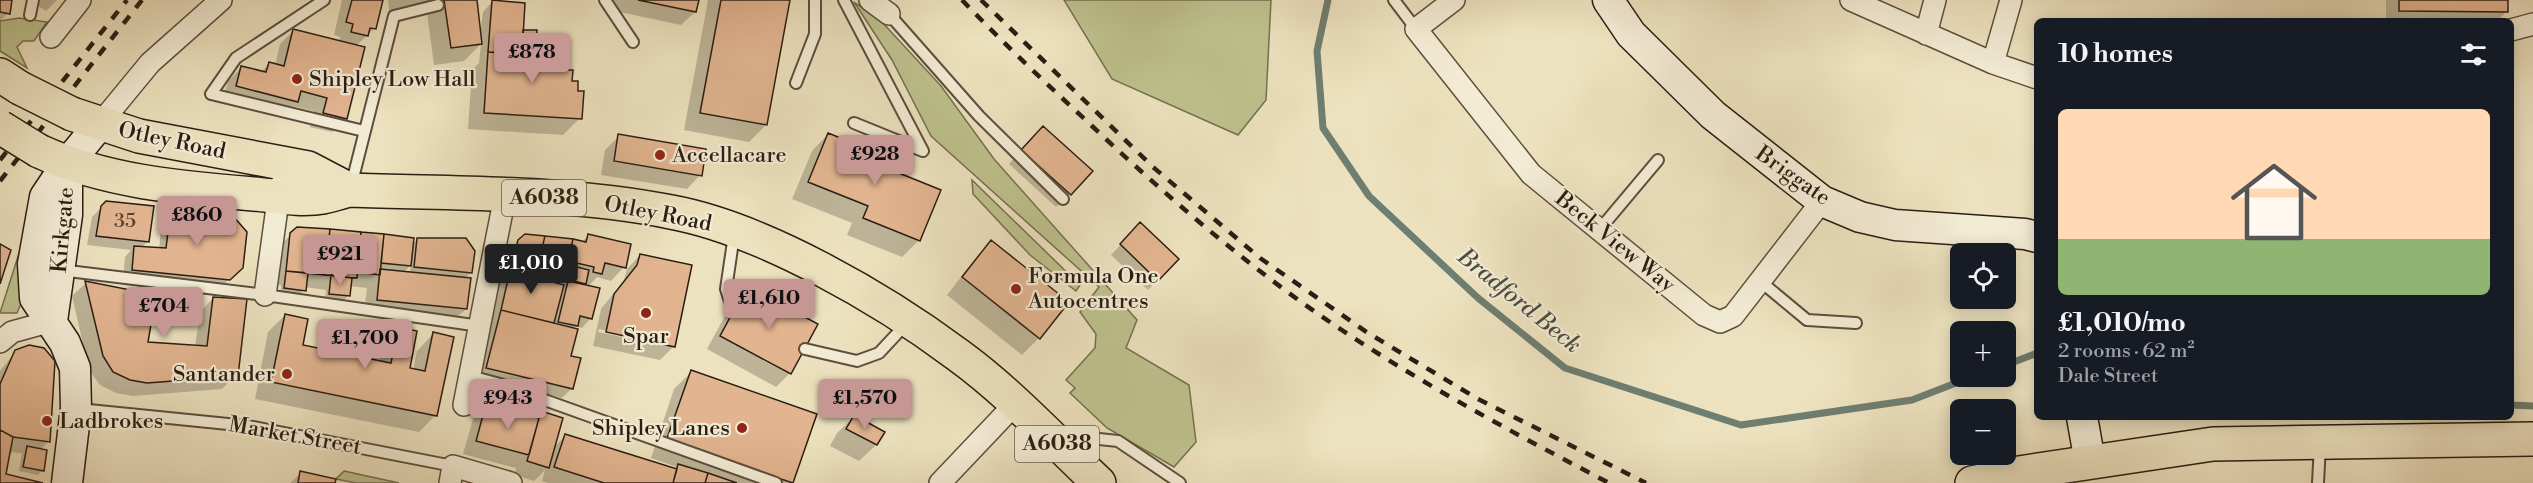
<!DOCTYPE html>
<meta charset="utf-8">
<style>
:root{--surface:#171b24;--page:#242831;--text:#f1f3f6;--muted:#9ea1a6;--line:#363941;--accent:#c59692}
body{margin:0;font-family:"Libre Bodoni",serif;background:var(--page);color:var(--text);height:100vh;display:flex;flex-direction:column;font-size:22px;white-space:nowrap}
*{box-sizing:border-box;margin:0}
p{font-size:20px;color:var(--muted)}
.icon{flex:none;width:33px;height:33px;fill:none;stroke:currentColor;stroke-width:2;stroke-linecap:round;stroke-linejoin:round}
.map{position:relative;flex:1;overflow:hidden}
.drawer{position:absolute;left:2034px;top:18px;width:480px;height:402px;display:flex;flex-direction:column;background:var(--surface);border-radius:9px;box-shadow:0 3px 15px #0003}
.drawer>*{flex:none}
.controls{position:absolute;left:1950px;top:243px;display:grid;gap:12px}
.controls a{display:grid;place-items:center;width:66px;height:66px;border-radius:9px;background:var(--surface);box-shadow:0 3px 15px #0003;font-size:30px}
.price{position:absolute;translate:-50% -51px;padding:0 14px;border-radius:6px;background:var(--accent);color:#111;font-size:20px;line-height:39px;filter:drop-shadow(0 2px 3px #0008)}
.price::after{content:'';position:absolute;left:50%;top:36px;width:18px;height:14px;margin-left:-9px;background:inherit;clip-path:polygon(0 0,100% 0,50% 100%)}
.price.selected{background:#222;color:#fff}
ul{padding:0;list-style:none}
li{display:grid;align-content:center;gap:12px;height:318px;padding:0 24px}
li+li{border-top:2px solid var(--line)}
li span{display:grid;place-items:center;height:186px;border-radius:9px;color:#555}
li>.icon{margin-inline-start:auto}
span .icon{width:108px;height:108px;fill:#fffc;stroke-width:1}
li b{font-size:26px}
h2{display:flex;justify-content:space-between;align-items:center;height:72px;padding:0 24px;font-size:26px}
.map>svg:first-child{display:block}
.green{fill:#bec28e;stroke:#747050;stroke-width:1.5}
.shadow{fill:#0003;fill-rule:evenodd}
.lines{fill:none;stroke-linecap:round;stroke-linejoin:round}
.stream{stroke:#6e7e70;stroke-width:7}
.building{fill:#e2b590;stroke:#2b1d13;stroke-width:1.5}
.lane-casing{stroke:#5c4e3e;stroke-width:14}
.street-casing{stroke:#5c4e3e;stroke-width:24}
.secondary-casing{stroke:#2b1d13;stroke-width:33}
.primary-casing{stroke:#2b1d13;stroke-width:36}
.lane{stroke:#f3ecd5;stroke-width:10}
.street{stroke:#f3ecd5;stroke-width:21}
.secondary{stroke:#f3ecd5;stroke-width:30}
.primary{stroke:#ede2bf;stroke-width:33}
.rail{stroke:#2b1d13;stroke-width:4.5;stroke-dasharray:10 10;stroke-linecap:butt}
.primary-bridge-casing{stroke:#2b1d13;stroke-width:36;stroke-linecap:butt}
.primary-bridge{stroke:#ede2bf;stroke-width:33}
.poi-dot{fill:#8f2418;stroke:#f3ecd5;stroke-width:2}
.labels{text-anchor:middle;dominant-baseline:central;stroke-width:4.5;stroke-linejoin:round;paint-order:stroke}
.number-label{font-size:20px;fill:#594332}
.shield{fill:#f3ecd5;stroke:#675b4d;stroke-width:1.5}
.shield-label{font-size:21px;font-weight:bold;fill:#2b1d13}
.poi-label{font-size:22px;fill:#2b1d13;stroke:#f3ecd5;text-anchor:start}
.street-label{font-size:22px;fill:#2b1d13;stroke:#f3ecd5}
.water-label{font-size:24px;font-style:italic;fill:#4c4d42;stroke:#f3ecd5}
</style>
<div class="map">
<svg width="2533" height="483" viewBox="0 0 2533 483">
<rect width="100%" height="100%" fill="#ede2bf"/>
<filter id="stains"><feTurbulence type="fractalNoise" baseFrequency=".00333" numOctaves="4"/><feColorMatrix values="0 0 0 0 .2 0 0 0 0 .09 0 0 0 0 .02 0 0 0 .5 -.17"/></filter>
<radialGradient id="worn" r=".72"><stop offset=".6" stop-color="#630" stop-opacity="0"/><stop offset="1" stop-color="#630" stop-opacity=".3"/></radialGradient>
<!-- green -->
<path class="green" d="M1064,0H1271L1266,100L1238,135L1112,79Z
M854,2L882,22L941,86L994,159L1137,320L1126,348L1189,385L1196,442L1174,467L1107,428L1070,393L1075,388L1066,380L1095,348L1096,334L1080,312L1099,287L931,136L892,60Z
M19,18L47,22L34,41H23L17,47L27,68L0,51V21Z
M972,180L1080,285L1076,291L1030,255L973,194Z
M21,247L24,255L18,271L22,301L17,313H0Z
M344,471L399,483H356L336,479Z"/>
<!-- shadow -->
<path class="shadow" d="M0,0H10L8,13L0,21Z
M28,0H57L46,11Z
M342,0H381L375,28L356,46L346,119L332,132L310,127L314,111L292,106L283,114L223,99L228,81L242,67L261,72L269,64L275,65L280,44L294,30L339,42L340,37L334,35Z
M388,0H475L480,35L483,12L492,2L522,31L534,55L566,71L580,118L563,135L468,129L472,70L479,63L481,44L464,61L434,65L426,6L389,11Z
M613,0H697L695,12L681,25L610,10Z
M708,0H789L766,125L749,142L684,130Z
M2386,0H2506V12L2497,21H2386Z
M828,134L887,170L919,240L902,257L847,235L852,223L792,199L812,151Z
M619,136L700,175L687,189L601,175L605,150Z
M1029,141L1070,194L1056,207L1009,164Z
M107,202L147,242L141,248L159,249L162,219L171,210L242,267L219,289L123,279L125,257L131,250L87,245L92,217Z
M1140,224L1177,259L1148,290L1111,255Z
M298,228L412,245L417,240L471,272L464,279L466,309L452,322L364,313L367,288L349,286L348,296L344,300L325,298L326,290L305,287L300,295L281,292V285L273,284L277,248ZM411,265L410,273H403Z
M589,235L624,267L611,281L597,277L588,287L591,318L582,328L576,326L573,329L569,357L572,388L562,398L478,377L505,255L525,236L581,243ZM560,275L563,276L561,286L552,283Z
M992,242L1039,338L1022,355L947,295L975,259Z
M640,255L674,346L660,360L593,346L601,309L624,280L627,269ZM599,329L665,343V346L598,332Z
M86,283L147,343L195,347L200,312L213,298L236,375L222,389L133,396L116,393L100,385L89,370L72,296Z
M747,288L790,373L776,387L707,349L733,301Z
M285,315L301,346L379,362L382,346L399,329L408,369L413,370L417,351L433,334L436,415L419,432L255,399L268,332Z
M16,351L48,442L40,450L42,470L38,475L19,471L22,453L9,452L5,475L38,483H0V371Z
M691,372L815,415L791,483H548L542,481L545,470L534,481L515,475L516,468L463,454L473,419L486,405L535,419L541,413L553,448L565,436L675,470L677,467L651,458L674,389Z
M854,417L876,445L859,461L830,446L837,433Z
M301,473L333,483H290Z"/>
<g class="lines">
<!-- stream -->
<path class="stream" d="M1328,0L1317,51L1323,128L1369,196L1478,298L1565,368L1741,425L1912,400L1974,376
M2006,365L2037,353
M2511,405L2533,406"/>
</g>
<!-- building -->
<path class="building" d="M0,0H12L10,14L0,12Z
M352,0H383L376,29L370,28L368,36L351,32L353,24L346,22Z
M444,0H477L482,44L451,48Z
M492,0L525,3L522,54L488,52Z
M638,0H699L696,12Z
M721,0H790L767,125L700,113Z
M2399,0H2508V12L2399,11Z
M293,29L365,47L347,119L323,113L327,98L301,91L298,102L236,86L241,66L266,72L269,62L284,66Z
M523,30H537L535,54L569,56L568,70H573L572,81H578V91H584L582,119L484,113L488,52L522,54Z
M1043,126L1093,171L1071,195L1021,150Z
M828,133L893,159L889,169L941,190L920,241L863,218L868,206L808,182Z
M618,134L706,149L702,176L614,161Z
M106,201L154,206L149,242L96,236L101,206Z
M171,208L233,216L247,232L243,268L230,280L132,270L134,246L166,248Z
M1140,222L1179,259L1158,281L1120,244Z
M297,227L330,229L325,275L286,271L290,233Z
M330,229L361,232L357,278L325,275Z
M361,232L384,234L380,275L357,272Z
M384,234L414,238L411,266L381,263Z
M525,234L545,236L537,268L512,262L518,240Z
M588,234L631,244L626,268L605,263L602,274L593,272L594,267L568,261L573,239L586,242Z
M545,236L573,239L565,273L537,268Z
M417,238H466L475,251L472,273L414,267Z
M991,240L1069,302L1040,339L962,277Z
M0,244L11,250L0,284Z
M640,254L692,265L675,347L606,332L614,294L637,265Z
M512,262L532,267L530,276L564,285L554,323L501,310Z
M569,265L589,270L586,284L565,279Z
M380,269L471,278L467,309L377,300Z
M286,271L308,273L306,291L284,288Z
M331,275L352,278L350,296L329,294Z
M85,281L156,295L148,342L207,346L213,297L247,299L238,376L147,383L130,380L113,372L103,356Z
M568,281L600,288L592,319L580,316L578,326L558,322Z
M747,286L818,324L791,374L720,336Z
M501,310L578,329L571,356L581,358L573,389L486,368Z
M285,314L308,319L303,345L391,363L398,327L417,331L410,368L425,371L433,332L454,337L437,416L271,382Z
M29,345L44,348L55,361L50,442L13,437L0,430V384L15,350Z
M691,370L817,414L793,483L666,441Z
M486,404L539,418L529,455L476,441Z
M541,411L563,418L549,468L527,461Z
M854,415L885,432L877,445L846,429Z
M0,430L13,437L6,474L43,483H0Z
M565,434L677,469L673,483H604L554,467Z
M27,446L47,450L44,471L23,467Z
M678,464L708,473L705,483H673Z
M300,471L336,479L335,483H298Z
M708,473L737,483H705Z"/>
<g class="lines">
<!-- lane casing -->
<g class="lane-casing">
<path id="lane" d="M324,0L236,58L211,94L364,131
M605,0L633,42
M844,0L923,151L854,123
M1394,0L1416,29
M889,14L979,116L1063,199
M30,15L33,0
M796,83L815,34V0
M351,186L394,16L438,5
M1600,229L1658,160
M60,270L265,295L480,326
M1760,281L1807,320L1856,323
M733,311L726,289L734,235
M805,349L857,361L879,353L906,324
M470,376L500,384L776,483
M79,409L248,426L453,466
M1061,435L1118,441L1180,483
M2318,483L2320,444"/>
</g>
<!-- street casing -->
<g class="street-casing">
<path id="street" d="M870,0L889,14
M1454,0L1416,29L1531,174L1704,315L1720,322L1733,316L1822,201
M1851,0L1993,63L2037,78
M2511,30L2533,24
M1926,34L1935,0
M51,37L80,0
M1993,63L2011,0
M99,125L150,63L221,0
M265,295L280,186
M0,342L12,332L52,321
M464,405L505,196
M450,483L453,466L511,483
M940,483L1015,404"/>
</g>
<!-- secondary casing -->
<g class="secondary-casing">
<path id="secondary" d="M1608,0L1631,34L1713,115L1822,201L1860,217L1895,225L2025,234L2037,237
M52,321L67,215V164
M2082,417L2090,462
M67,483L76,408L75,368L65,343L35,298L33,264L45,197L67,164L99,125"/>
</g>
<!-- primary casing -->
<g class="primary-casing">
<path id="primary" d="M0,75L20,88
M72,114L139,136L308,168L350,190
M39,151C106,182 182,188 254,194C276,196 301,201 323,197C332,195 341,192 350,190C456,194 566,191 671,212C763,229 883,299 958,355C1009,392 1053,440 1099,483
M1972,483L2019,473L2213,444L2533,439"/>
</g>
<!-- lane -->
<use href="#lane" class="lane"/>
<!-- street -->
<use href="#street" class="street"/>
<!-- secondary -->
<use href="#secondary" class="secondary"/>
<!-- primary -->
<use href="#primary" class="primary"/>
<!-- rail -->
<path class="rail" d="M962,0C1004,44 1048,85 1092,126C1160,190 1229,250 1304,304C1401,373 1504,428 1609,483
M981,0L1153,167L1260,258L1368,333L1478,399L1646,483
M0,160L127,0
M0,181L142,0"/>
<!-- primary-bridge casing -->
<g class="primary-bridge-casing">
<path id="primary-bridge" d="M20,88L72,114
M0,127L39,151"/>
</g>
<!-- primary-bridge -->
<use href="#primary-bridge" class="primary-bridge"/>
</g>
<!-- markers -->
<g class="poi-dot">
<circle cx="297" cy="79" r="6"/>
<circle cx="660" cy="155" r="6"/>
<circle cx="1016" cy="289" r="6"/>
<circle cx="646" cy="313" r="6"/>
<circle cx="287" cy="374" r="6"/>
<circle cx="47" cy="421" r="6"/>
<circle cx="742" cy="428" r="6"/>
</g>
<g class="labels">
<!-- number labels -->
<g class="number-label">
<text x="125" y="221">35</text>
</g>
<!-- shield labels -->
<g class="shield">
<rect x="502" y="180" width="84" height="36" rx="4.5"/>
<rect x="1015" y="426" width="84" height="36" rx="4.5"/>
</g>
<g class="shield-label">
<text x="544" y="198">A6038</text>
<text x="1057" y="444">A6038</text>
</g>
<!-- poi labels -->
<g class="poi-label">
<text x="309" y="79">Shipley Low Hall</text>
<text x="672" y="155">Accellacare</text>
<text x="1028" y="276">Formula One<tspan x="1028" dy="25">Autocentres</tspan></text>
<text x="646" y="336" text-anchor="middle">Spar</text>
<text x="275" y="374" text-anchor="end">Santander</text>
<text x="59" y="421">Ladbrokes</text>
<text x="730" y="428" text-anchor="end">Shipley Lanes</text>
</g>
<!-- street labels -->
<g class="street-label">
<text transform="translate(172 141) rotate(12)">Otley Road</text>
<text transform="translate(1793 176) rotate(35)">Briggate</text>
<text transform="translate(658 214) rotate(11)">Otley Road</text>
<text transform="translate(63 230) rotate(-85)">Kirkgate</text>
<text transform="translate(1615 242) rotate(39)">Beck View Way</text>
<text transform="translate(295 436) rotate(10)">Market Street</text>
</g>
<!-- water labels -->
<g class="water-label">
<text transform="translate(1519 301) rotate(39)">Bradford Beck</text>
</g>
</g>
<rect width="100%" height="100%" filter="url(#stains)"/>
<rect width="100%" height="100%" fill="url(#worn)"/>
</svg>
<div class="controls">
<a><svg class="icon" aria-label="locate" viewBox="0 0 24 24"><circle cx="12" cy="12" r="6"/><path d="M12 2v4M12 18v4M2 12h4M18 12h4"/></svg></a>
<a>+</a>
<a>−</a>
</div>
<b class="price" style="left:532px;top:84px">£878</b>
<b class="price" style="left:875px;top:186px">£928</b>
<b class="price" style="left:197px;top:247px">£860</b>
<b class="price" style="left:340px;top:286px">£921</b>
<b class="price selected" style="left:531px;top:295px">£1,010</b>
<b class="price" style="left:769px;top:330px">£1,610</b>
<b class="price" style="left:164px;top:338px">£704</b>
<b class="price" style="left:365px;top:370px">£1,700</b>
<b class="price" style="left:508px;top:430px">£943</b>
<b class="price" style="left:865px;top:430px">£1,570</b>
<section class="drawer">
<h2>10 homes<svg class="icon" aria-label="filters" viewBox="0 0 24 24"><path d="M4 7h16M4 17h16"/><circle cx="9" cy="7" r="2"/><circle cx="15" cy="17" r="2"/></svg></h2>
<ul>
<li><span style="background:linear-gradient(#ffd9b3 70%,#8fb573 0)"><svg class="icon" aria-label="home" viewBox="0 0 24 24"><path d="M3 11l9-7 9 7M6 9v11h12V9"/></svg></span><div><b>£1,010/mo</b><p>2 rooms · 62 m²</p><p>Dale Street</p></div></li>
</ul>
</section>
</div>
